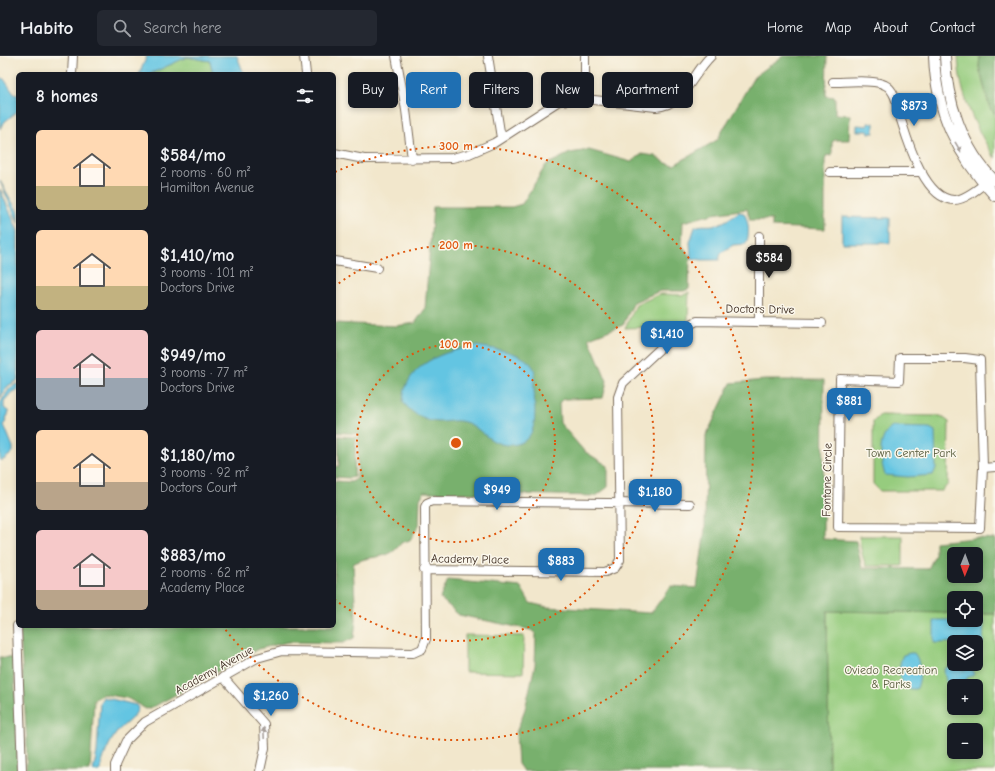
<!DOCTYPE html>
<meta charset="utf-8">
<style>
:root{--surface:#171b24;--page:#242831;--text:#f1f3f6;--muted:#9ea1a6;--line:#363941;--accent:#1f6fb2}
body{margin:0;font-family:"Comic Neue",sans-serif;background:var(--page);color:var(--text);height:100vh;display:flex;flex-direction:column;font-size:15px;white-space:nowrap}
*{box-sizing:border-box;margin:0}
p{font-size:13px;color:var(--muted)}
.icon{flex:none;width:22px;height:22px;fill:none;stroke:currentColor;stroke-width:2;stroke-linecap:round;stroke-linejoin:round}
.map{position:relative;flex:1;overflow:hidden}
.side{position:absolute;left:16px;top:16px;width:320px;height:556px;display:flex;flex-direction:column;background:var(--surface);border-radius:6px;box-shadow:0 2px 6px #0003}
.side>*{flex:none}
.hud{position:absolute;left:348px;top:16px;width:380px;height:36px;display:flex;gap:8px}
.needle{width:26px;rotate:181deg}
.controls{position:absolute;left:947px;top:491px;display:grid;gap:8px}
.controls a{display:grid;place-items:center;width:36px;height:36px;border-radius:6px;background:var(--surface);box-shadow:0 2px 6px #0003;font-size:20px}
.price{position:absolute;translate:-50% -34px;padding:0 9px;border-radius:8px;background:var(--accent);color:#fff;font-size:13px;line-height:26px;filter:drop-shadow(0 1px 2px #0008)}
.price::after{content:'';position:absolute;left:50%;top:24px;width:12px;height:9px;margin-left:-6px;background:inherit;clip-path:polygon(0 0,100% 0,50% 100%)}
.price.on{background:#222;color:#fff}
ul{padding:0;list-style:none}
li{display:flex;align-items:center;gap:12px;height:100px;padding:0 20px}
li span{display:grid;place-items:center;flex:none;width:112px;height:80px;border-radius:6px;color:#555}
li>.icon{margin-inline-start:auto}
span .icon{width:48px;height:48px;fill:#fffc;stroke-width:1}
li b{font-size:17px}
h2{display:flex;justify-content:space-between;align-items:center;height:48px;padding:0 20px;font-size:17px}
.tag{padding:0 14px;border-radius:6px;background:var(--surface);box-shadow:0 2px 6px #0003;font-size:14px;line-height:36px}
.tag.on{background:var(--accent);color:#fff}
header{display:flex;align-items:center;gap:24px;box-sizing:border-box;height:56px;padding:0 20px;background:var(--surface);border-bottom:1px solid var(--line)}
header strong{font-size:19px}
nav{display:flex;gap:22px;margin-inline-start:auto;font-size:14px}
.search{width:280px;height:36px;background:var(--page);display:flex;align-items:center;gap:10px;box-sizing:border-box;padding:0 14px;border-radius:6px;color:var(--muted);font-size:15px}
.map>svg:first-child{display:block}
.green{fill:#96cc7e;stroke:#687b4e;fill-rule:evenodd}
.forest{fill:#78b06d;stroke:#5a6d46;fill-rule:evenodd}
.water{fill:#63c5e2;stroke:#4f7880}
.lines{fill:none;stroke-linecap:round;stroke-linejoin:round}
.minor-casing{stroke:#7b6c5b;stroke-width:10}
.tertiary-casing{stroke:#7b6c5b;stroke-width:12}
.minor{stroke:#fff;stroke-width:8}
.tertiary{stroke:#fff;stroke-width:10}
.oneway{fill:#a79f9a}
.ring{fill:none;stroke:#df570d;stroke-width:2;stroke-dasharray:2 4}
.labels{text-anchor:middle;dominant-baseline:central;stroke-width:3;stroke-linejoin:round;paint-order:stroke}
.street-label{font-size:12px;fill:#3b2a1e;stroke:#fbf7ec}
.park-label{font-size:12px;fill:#565b3b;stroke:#fbf7ec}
.centre{fill:#df570d;stroke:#fbf7ec;stroke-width:2}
.ring-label{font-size:12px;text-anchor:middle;font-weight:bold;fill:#df570d;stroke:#fbf7ec;stroke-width:3;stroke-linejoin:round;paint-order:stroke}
</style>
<header>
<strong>Habito</strong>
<div class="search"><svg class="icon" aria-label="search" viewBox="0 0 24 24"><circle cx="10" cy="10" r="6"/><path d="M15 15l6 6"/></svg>Search here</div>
<nav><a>Home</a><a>Map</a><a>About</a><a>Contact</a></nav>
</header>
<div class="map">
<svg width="995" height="715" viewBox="0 0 995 715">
<rect width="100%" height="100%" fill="#fbf7ec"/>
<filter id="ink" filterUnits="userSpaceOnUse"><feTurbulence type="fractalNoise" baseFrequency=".025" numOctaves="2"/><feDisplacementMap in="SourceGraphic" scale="8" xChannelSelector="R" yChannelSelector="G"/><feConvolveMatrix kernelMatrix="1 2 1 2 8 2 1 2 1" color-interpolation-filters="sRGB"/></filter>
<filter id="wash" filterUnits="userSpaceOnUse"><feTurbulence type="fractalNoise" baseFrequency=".012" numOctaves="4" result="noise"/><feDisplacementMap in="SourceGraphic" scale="16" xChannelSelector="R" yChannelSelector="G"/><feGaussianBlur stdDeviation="0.9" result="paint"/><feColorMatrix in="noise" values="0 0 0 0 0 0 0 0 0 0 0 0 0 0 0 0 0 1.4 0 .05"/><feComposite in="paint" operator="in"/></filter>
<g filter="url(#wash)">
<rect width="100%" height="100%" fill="#f2e7cc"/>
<!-- green -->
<path class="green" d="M958,0H980L979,11L990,53L995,58V102C975,72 959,37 958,0Z
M187,1L210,5L213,18H148Z
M689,236L688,264L679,270L625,272L636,249L660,238L684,239Z
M880,359L941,360L949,366L948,428L942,435H880L873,428V366Z
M859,480H903V510H866C862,500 860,490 859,480Z
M827,555L954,557V564H976V558H995V715H829ZM954,586H976V608H954ZM954,630H976V652H954ZM954,674H976V696H954Z
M465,579L524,580L523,617L465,616Z"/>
<!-- forest -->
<path class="forest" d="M783,0H827L826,40L835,41V58L850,59L849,84H835L832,86V100L827,99L825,104V173L772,171V164H750L747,153L713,158L683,166L682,189L690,201L689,233L684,235H660L634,246L623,269L589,282L607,325L603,342L563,343L559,347L560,367L584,395L608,410V431L596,440L424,436L420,443L419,469L410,484L401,487C389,506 371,497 353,508L356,564L354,582L343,587L288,586L258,593L155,650L146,653L127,642L102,638L94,643L90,715H26L27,689L20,575L22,570H334V425L351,426L357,423L359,378L334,376V267L396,270L415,267L425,253L433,151H512L522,148L546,109L570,97L589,94L631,106L642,98L655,100L666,107L674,109L717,84L754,21Z
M980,0H995V58L990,53L979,11Z
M765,324H824L823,483L856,485L862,512L928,513L935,499V486L974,482L995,483V558H976V542H954V557L827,555L829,715H523L518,708L516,677L525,653L535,609L536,578L531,574L459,559L440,542L448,524L521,531L530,547L547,551L651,557L671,530L697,532L705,473L706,380L731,327ZM954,498H976V520H954Z
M338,380L356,381L354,421L350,422L334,421V411L339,410Z
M0,601L14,602L18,715H0Z"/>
<!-- water -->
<path class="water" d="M147,0H237L244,18H213L210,5L187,1L150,18H139Z
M0,22L4,23L14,38L18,39V55L3,67L0,73Z
M868,67H874V77H869L868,75H857V69L868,70Z
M0,125L18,156V167L17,164Z
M0,133L18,175V324L8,330L0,342Z
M739,156L744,157C749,166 750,178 746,188L733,189L721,197L719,204H702L691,202L690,186L695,171C702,168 706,170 713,169C723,168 731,161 739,156Z
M842,161L890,162V187H842Z
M477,290C493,293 523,295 533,311C537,317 533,325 534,332C534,351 542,387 511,389C487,390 481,368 460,365C453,364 446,366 439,366C425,366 411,357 403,346C404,308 445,294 477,290Z
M18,327V334L12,336L4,345V352L9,356L4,369L13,391V396L5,403L0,405V347L10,332Z
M892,371L930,372L935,375L936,412L933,419L908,421L885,419C880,403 877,382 892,371Z
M934,564H984L983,588H976V586L934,587Z
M910,597H914C921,604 921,623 917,632L915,633C897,635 897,610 903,599Z
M950,610L965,614L971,611L974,619L968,621L961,630H954V635C946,630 945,622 944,613Z
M103,641L136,649L138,652C136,661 124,668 118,675C109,686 103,701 100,715H93L97,696L100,646Z"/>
</g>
<g filter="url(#ink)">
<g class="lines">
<!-- minor casing -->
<g class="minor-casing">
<path id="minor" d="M304,0L306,18
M396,0L406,54L412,103
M488,0L501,82
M585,0V43
M72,18L73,0
M833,26C846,26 874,23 885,29C896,34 898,53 901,64C908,86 925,144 954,144C965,144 979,132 988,125
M334,97L364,103L452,102L469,98L494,87L559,45L585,43L656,51C685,49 692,18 711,0
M830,116H922
M334,205L377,212
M759,265V180
M900,302H965L980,304L983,412L980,472L838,471L840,323L899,325Z
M983,412L995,411
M424,514L605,516L615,512L620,504L618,341L623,327L681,273L697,265L822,267
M17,570L22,715
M223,621L264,668L265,692L260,715
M115,715V709L126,685L145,666L257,602L282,595L413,597L422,593L426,583L425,451L427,447L432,445L690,448"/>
</g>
<!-- tertiary casing -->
<g class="tertiary-casing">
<path id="tertiary" d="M934,0C936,56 957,99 995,140
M945,0C946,44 963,94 995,125"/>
</g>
<!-- minor -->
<use href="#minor" class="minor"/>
<!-- tertiary -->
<use href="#tertiary" class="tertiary"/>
</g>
<!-- one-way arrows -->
<defs><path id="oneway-solid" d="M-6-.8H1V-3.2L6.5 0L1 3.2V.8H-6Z"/></defs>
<g class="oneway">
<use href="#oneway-solid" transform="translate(958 91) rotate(60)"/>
<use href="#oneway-solid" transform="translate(264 677) rotate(-92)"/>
</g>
</g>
<!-- distance rings -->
<g class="ring">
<circle cx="456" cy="387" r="99"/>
<path d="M334 231A198 198 0 1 1 334 543"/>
<path d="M335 116A297 297 0 1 1 224 572"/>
</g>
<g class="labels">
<!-- street labels -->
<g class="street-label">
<text transform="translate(760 253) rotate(1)">Doctors Drive</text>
<text transform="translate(827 424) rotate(-89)">Fontane Circle</text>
<text transform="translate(470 503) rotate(1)">Academy Place</text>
<text transform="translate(214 614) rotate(-29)">Academy Avenue</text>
</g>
<!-- park labels -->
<g class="park-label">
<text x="911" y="397">Town Center Park</text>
<text x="891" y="614">Oviedo Recreation<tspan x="891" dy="14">&amp; Parks</tspan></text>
</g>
</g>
<circle cx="456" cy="387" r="6" class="centre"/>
<g class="ring-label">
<text x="456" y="94">300 m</text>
<text x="456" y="193">200 m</text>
<text x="456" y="292">100 m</text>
</g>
</svg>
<div class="controls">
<a><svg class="needle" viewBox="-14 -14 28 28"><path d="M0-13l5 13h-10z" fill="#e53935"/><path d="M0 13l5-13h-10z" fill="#9ea1a6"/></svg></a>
<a><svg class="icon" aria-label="locate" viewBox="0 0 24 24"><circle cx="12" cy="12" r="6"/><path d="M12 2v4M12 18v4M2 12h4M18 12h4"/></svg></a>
<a><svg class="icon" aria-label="layers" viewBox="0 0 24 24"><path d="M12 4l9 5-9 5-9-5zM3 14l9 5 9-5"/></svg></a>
<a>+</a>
<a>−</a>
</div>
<b class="price" style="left:914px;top:71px">$873</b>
<b class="price on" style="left:769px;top:223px">$584</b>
<b class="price" style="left:667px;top:299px">$1,410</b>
<b class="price" style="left:849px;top:366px">$881</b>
<b class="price" style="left:497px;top:455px">$949</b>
<b class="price" style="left:655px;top:457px">$1,180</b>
<b class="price" style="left:561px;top:526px">$883</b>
<b class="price" style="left:271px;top:661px">$1,260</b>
<div class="hud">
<a class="tag">Buy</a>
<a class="tag on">Rent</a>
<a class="tag">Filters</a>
<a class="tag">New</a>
<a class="tag">Apartment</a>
</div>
<section class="side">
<h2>8 homes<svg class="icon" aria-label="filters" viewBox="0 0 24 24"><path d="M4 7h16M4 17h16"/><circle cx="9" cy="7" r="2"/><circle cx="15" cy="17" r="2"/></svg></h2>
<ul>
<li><span style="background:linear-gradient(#ffd9b3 70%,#c2b280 0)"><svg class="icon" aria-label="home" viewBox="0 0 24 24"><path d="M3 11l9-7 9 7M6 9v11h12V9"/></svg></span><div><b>$584/mo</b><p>2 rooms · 60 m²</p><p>Hamilton Avenue</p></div></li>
<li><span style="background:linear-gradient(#ffd9b3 70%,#c2b280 0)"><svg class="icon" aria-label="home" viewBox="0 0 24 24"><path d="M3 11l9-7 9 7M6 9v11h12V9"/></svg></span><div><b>$1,410/mo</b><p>3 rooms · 101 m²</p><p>Doctors Drive</p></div></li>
<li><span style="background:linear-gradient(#f6c9c9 60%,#9aa5b1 0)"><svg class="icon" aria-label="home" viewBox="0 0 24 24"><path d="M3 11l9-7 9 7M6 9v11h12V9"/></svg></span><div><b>$949/mo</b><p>3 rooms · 77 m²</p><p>Doctors Drive</p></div></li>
<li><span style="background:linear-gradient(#ffd9b3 65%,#b9a48a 0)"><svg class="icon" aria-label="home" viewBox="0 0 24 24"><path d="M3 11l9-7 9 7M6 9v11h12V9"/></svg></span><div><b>$1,180/mo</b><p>3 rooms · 92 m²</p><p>Doctors Court</p></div></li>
<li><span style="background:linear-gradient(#f6c9c9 75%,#b9a48a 0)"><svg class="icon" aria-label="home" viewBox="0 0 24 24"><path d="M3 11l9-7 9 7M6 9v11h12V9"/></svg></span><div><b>$883/mo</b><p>2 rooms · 62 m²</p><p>Academy Place</p></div></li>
</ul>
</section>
</div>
